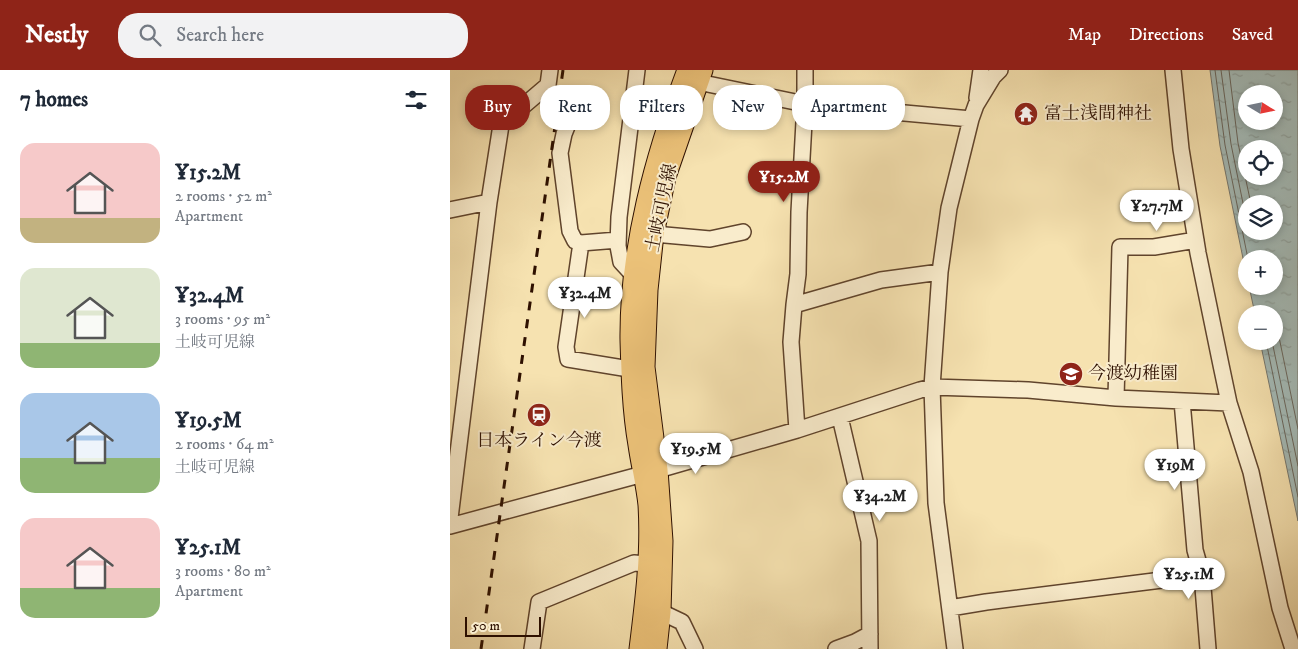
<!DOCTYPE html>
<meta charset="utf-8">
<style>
:root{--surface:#fff;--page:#f2f2f3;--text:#1f2937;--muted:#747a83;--accent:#8f2418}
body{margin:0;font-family:"IM FELL DW Pica","Noto Serif JP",serif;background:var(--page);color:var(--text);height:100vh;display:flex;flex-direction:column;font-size:19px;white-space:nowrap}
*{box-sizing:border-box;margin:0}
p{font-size:16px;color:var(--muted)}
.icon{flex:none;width:28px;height:28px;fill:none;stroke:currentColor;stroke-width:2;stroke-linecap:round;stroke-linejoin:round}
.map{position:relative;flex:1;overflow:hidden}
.sheet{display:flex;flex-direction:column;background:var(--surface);width:450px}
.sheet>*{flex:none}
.hud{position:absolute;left:15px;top:15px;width:475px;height:45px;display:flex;gap:10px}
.needle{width:32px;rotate:100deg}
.fabs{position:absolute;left:788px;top:15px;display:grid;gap:10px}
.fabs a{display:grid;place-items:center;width:45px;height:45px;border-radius:50%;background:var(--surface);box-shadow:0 2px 8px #0003;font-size:25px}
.scale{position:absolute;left:15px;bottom:12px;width:76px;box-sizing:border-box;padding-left:5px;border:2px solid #2e1000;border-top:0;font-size:14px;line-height:18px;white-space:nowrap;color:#2e1000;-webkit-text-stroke:4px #f9eccc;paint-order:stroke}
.price{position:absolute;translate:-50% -42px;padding:0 11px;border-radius:18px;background:#fff;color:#222;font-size:16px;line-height:32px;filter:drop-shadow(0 1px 2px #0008)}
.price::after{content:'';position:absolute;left:50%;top:30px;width:15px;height:11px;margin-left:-8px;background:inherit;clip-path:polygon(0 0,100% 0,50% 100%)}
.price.selected{background:var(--accent);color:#fff}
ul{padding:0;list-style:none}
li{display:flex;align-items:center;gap:15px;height:125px;padding:0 20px}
li span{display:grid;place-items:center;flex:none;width:140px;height:100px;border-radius:15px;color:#555}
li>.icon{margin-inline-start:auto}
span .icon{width:60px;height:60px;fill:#fffc;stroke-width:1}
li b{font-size:21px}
h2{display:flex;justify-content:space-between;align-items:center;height:60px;padding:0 20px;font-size:21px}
.chip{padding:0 18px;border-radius:20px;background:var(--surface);box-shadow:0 2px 8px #0003;font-size:18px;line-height:45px}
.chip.selected{background:var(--accent);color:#fff}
header{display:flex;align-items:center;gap:30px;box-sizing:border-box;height:70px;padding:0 25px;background:var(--accent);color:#fff}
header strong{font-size:24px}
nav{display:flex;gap:28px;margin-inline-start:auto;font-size:18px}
.search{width:350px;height:45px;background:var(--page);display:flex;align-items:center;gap:12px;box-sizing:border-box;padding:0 18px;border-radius:20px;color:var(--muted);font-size:19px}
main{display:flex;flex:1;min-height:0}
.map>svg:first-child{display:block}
.water{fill:url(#water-ripples);stroke:#74766e;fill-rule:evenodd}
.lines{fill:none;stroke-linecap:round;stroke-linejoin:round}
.shore{stroke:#68655c;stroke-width:1}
.minor-casing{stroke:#60442c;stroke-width:18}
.major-casing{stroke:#2e1000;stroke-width:21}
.minor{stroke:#f9eccc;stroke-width:15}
.major{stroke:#ebc178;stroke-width:19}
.rail{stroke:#2e1000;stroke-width:3;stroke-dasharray:9 9;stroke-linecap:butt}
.labels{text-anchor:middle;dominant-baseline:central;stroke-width:4;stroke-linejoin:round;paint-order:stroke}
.poi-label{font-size:18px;fill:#2e1000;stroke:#f9eccc;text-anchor:start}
.street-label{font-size:18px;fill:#2e1000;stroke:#f9eccc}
</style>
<header>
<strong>Nestly</strong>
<div class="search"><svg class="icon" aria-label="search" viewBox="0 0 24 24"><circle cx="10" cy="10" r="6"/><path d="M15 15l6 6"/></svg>Search here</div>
<nav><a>Map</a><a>Directions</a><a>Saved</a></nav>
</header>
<main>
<section class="sheet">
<h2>7 homes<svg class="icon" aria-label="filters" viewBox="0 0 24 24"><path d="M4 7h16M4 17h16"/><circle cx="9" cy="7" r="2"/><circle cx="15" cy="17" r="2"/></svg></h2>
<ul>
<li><span style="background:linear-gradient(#f6c9c9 75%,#c2b280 0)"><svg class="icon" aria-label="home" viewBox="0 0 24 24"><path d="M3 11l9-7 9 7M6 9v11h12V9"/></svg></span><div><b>¥15.2M</b><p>2 rooms · 52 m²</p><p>Apartment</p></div></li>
<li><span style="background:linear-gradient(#dfe7d0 75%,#8fb573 0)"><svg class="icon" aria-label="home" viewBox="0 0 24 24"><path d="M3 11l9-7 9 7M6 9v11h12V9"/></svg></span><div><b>¥32.4M</b><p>3 rooms · 95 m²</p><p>土岐可児線</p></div></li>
<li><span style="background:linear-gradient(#a9c7e8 65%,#8fb573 0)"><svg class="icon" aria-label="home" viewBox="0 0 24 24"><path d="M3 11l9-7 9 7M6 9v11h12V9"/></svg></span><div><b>¥19.5M</b><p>2 rooms · 64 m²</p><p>土岐可児線</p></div></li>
<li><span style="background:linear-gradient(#f6c9c9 70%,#8fb573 0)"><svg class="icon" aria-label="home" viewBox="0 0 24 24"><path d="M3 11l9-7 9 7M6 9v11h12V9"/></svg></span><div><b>¥25.1M</b><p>3 rooms · 80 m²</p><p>Apartment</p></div></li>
</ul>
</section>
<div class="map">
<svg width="848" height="579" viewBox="0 0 848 579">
<defs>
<pattern id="water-ripples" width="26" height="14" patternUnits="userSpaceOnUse" patternTransform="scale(1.25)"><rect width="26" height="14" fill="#a3bab7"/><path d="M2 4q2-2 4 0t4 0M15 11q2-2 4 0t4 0" fill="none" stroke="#8d9f9c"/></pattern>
</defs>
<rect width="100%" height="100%" fill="#f6e2b0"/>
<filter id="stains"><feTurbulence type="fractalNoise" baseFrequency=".004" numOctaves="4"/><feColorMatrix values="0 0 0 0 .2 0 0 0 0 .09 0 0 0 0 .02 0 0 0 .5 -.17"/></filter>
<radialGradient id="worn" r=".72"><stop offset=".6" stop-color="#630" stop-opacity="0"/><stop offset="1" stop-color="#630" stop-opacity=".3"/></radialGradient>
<!-- water -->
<path class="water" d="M760,0H848V451L810,271H824V244H805L799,216H824V189H796V203L770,76ZM796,24H824V51H796ZM796,79H824V106H796ZM796,134H824V161H796Z"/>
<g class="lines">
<!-- shore -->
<path class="shore" d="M765,0L775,75L798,189
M771,0L781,74L796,148
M779,0L788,73L801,134
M824,259L829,267L848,359
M816,271L848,427
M822,271L848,396"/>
<!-- minor casing -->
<g class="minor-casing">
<path id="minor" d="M723,0L731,79L748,183L771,295L779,333L801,402L830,538L843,579
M248,12L355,34L521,49
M527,28L531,0
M128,29L114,64L110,83L120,161L125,171L131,173L168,170
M0,140L39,132
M204,164L260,169L293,162
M131,173L116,277L118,289L173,298L181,296
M183,205L171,192L168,176L169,147L187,0
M344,235L431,210L490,202
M666,328L670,177H704L746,170
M732,331L745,480L752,505L758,579
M390,347L419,471L420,579
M347,360L341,272L344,235L348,204L349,142L355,34V0
M0,448L39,132L51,55L98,15L100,0
M0,456L208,400L347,360L470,320L482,317L578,320L666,328L779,333
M500,538L536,532L752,505
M211,542L232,552L245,579
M82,579L89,532L184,493L197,494
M386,579L405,572L420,564
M505,579L486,433L482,317L490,202L499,138L521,49L526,35L543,7L550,0"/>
</g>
<!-- major casing -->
<g class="major-casing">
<path id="major" d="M189,579C195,531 201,483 198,435C196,415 191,396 188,375C182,340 181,305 180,270C179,178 205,85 237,0
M207,579L211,542L213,471L208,400L195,297L198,220L204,164L216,107L253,0"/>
</g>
<!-- minor -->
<use href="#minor" class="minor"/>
<!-- major -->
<use href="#major" class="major"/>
<!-- rail -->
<path class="rail" d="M31,579L113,0"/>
</g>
<!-- icons -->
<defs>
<g id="temple-disc" transform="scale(1.25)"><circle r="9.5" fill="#8f2418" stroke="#f9eccc"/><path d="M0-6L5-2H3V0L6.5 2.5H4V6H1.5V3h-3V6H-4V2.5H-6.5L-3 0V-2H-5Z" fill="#fff"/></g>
<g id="school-disc" transform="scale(1.25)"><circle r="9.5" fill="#8f2418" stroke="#f9eccc"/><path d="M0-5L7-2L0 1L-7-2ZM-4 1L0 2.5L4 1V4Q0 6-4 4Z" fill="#fff"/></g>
<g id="station-disc" transform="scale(1.25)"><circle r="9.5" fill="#8f2418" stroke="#f9eccc"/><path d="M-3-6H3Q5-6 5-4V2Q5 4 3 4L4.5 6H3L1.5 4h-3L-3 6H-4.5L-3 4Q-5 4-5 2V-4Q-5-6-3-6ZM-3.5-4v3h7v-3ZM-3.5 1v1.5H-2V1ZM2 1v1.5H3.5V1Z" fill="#fff"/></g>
</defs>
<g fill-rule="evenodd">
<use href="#temple-disc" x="576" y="44"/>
<use href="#school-disc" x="621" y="304"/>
<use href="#station-disc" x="89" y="345"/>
</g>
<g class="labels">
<!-- poi labels -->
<g class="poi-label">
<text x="594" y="44">富士浅間神社</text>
<text x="638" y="304">今渡幼稚園</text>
<text x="89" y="371" text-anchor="middle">日本ライン今渡</text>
</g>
<!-- street labels -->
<g class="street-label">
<text transform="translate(212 138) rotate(-78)">土岐可児線</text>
</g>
</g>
<rect width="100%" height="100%" filter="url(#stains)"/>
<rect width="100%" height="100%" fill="url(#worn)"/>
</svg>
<div class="fabs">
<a><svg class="needle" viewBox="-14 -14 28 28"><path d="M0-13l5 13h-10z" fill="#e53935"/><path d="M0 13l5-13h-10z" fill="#747a83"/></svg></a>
<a><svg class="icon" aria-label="locate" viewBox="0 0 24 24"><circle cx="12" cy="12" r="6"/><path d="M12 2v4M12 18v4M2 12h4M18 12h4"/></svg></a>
<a><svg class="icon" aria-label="layers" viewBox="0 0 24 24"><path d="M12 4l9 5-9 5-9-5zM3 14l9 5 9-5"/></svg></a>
<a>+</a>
<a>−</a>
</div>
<div class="scale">50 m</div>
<b class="price selected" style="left:334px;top:133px">¥15.2M</b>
<b class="price" style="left:707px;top:162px">¥27.7M</b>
<b class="price" style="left:135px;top:249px">¥32.4M</b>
<b class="price" style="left:246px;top:405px">¥19.5M</b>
<b class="price" style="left:725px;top:421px">¥19M</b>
<b class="price" style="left:430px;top:452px">¥34.2M</b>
<b class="price" style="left:739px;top:530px">¥25.1M</b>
<div class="hud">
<a class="chip selected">Buy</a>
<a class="chip">Rent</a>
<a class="chip">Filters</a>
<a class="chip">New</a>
<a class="chip">Apartment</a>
</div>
</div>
</main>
